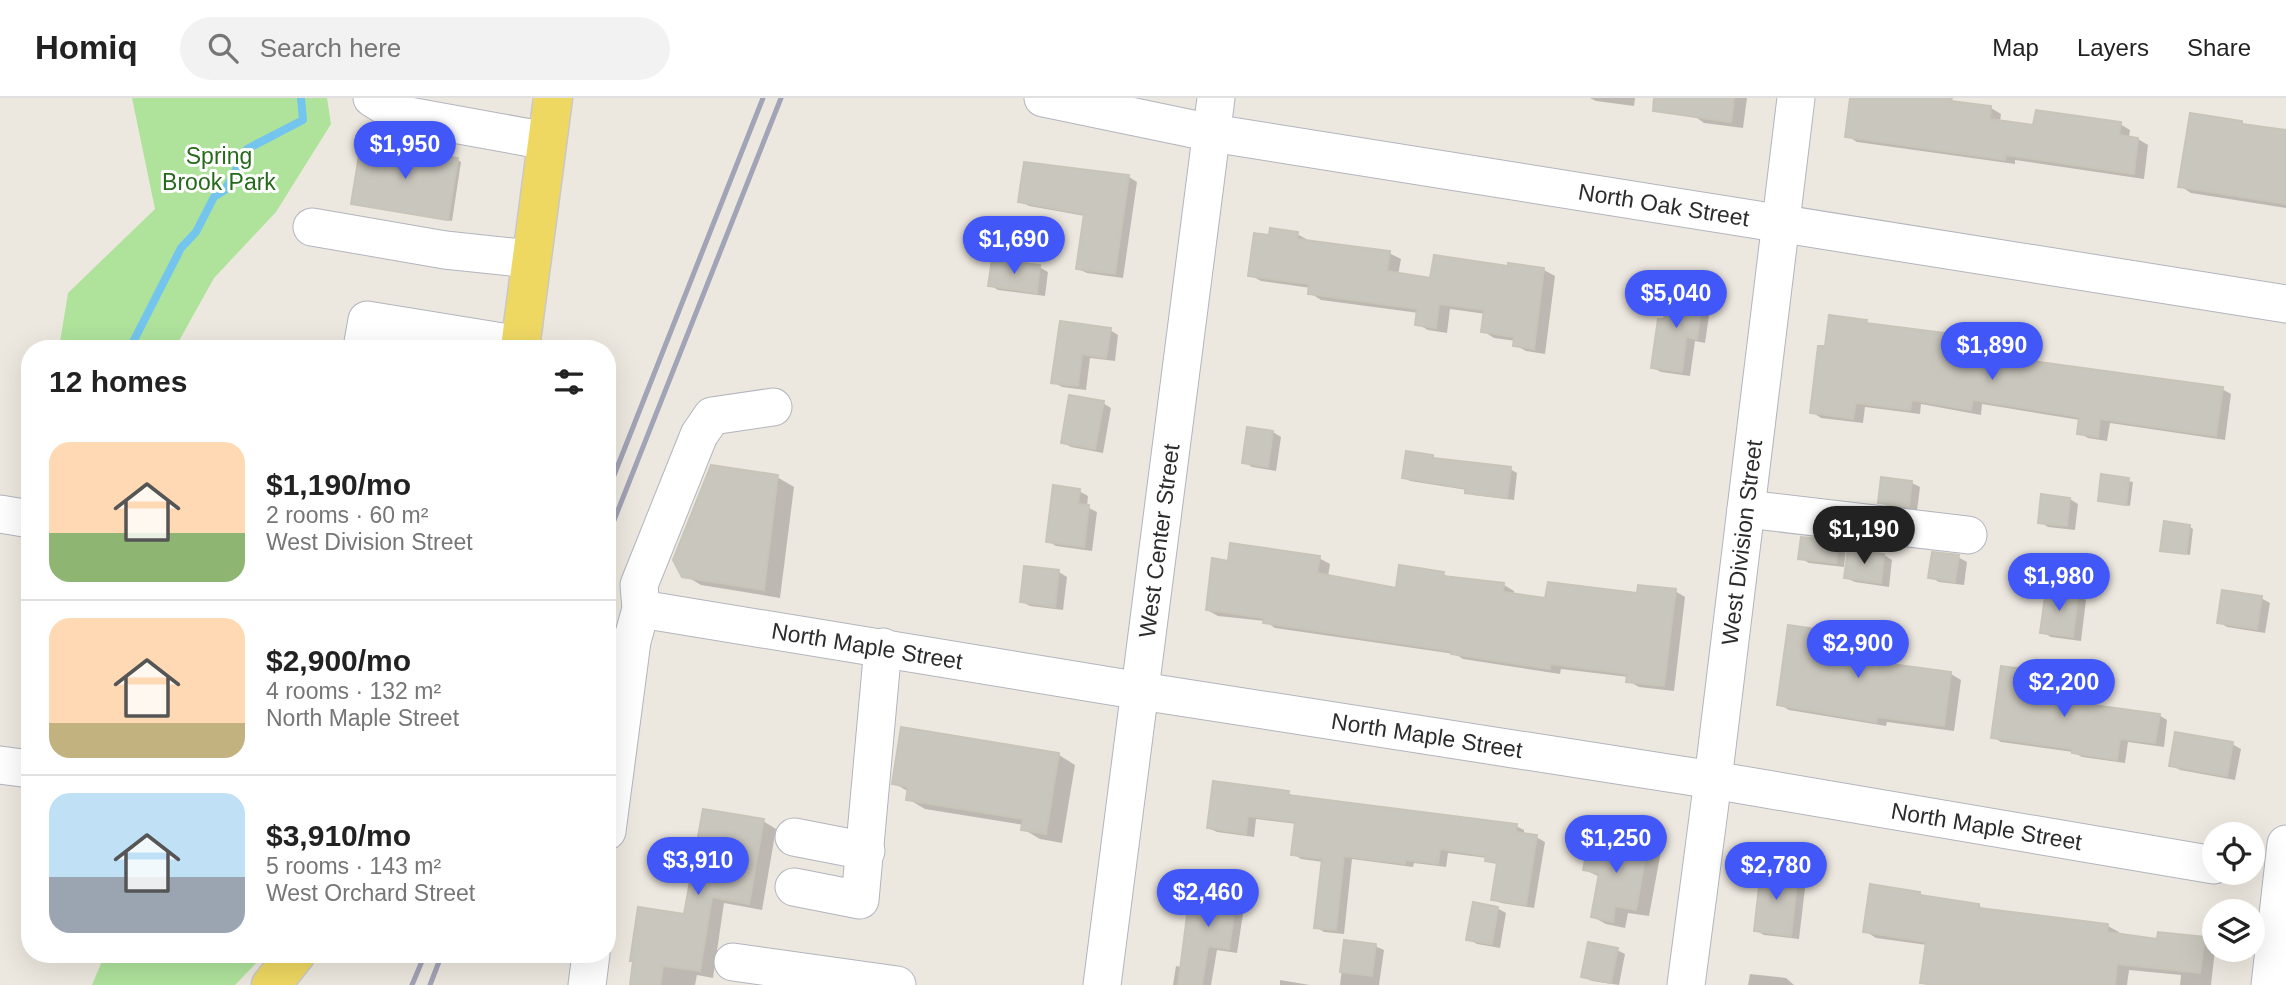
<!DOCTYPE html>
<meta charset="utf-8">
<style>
:root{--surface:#fff;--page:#f2f2f2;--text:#222;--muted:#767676;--line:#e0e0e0;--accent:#4157f8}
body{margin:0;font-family:Helvetica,sans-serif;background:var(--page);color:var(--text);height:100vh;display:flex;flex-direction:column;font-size:26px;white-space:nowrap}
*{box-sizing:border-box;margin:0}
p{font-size:23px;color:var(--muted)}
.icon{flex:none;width:38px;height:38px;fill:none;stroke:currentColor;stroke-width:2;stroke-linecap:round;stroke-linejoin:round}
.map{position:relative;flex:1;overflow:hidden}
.side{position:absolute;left:21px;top:242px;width:595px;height:623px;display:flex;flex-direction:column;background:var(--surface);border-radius:28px;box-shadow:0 7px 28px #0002}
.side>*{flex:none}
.fabs{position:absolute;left:2202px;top:724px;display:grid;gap:14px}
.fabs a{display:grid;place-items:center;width:63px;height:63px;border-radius:50%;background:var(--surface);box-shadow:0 7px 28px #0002;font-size:35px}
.price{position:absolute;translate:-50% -60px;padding:0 16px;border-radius:24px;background:var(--accent);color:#fff;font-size:23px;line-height:46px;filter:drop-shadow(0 2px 4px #0008)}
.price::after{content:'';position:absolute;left:50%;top:42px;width:21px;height:16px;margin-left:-10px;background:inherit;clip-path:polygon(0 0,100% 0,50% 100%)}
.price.on{background:#222;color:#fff}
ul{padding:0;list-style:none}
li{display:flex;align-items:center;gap:21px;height:175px;padding:0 28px}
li+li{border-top:2px solid var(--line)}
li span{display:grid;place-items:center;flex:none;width:196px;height:140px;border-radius:21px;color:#555}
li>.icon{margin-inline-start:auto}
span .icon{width:84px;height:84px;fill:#fffc;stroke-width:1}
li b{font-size:30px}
h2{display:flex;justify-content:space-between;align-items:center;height:84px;padding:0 28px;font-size:30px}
header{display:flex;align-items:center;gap:42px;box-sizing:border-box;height:98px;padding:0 35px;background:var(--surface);border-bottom:2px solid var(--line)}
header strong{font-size:33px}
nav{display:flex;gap:38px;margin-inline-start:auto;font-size:24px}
.search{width:490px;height:63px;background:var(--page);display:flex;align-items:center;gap:18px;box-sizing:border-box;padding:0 24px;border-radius:38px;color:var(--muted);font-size:26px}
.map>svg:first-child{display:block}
.park{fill:#afe39c}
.shadow{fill:#0003}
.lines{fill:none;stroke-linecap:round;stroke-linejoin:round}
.stream{stroke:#73c5ee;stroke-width:8}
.building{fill:#c9c6bd;stroke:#c9c4b8;stroke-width:2}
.minor-casing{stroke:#b2b4bf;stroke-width:39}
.major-casing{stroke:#c8c8c8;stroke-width:41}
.minor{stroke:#fff;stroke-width:37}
.major{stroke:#efd862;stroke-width:38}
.rail{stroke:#a1a3b6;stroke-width:5}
.labels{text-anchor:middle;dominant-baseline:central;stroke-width:6;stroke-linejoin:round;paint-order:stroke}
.park-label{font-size:23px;fill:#266a1b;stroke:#fff}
.street-label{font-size:23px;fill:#2c2c2c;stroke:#fff}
</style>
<header>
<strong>Homiq</strong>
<div class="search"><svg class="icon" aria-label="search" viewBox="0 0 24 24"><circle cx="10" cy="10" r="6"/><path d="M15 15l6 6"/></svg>Search here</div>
<nav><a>Map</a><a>Layers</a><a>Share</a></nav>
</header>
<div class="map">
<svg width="2286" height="887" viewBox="0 0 2286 887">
<rect width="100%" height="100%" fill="#ede8df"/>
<!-- park -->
<path class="park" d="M132,0H327L331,26L276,114L214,180L175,250H59L68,195L155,111Z
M105,856H265L235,887H92Z"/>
<!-- shadow -->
<path class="shadow" d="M1590,0H1635L1634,8L1596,3Z
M1669,0H1747L1743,30L1704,25Z
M1852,0L1951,2L1957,5L1991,10L2001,16L2000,24L2035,29L2120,26L2130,32L2129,40L2138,41L2148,47L2144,81L2015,62V66L1857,44L1847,38Z
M2241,25L2248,29L2286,33V110L2191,95L2180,88Z
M458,62L461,64L452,123L353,105Z
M1026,65L1129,79L1137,84L1123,180L1087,175L1078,171L1085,118L1029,108L1020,103Z
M1297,136L1308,142V144L1389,155L1401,161L1398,177L1431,182L1509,170V167L1544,172L1555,178L1545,256L1526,253L1515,247L1516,243L1494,240L1483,233L1486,216L1450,211L1447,235L1428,232L1417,226L1419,215L1321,202L1310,195L1311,190L1261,183L1250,177L1271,139Z
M1039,169L1048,174L1045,198L998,192L990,187Z
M1702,199L1711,204L1705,245L1695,243L1690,278L1661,274L1653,270L1665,223Z
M1866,224L1872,228L1968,240L1978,245L1977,253L1991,259L2222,291L2231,296L2225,342L2110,325L2107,343L2088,340L2079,335L2080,322L1982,306L1981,317L1921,306L1920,316L1865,309L1863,325L1821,320L1812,314L1826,250Z
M1061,225L1110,232L1118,237L1115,263L1090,260L1086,292L1062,289L1053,284Z
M1103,305L1111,310L1103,355L1071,349L1063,344Z
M1273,334L1281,339L1276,373L1252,369L1244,364Z
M1433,359L1440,363L1510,371L1517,375L1514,402L1473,397L1467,392L1410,383L1404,380Z
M2103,378L2133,384L2130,408L2099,402Z
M777,379L794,389L780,500L701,487L684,477Z
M1912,385L1920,389L1917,413L1889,409L1880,404Z
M1079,393L1088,398L1087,409L1097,414L1092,453L1056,448L1048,443Z
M2070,401L2078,406L2075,432L2048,429L2040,424Z
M2190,429L2193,431L2190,457L2162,452Z
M1803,441L1838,445L1846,450L1844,469L1809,465L1800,460Z
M1884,457L1892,462L1889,489L1855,484L1846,480Z
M1958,459L1967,464L1964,487L1939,484L1930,479Z
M1319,460L1330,466L1328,479L1397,492L1443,476L1451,480L1504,487L1514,493V497L1547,502L1675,493L1685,499L1674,593L1639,589L1628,583L1629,579L1561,571L1560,576L1463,561L1455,556L1275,530L1265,523L1218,518L1207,512L1230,465Z
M1026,470L1059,474L1067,479L1063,512L1030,508L1022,504Z
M2047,493L2078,497L2086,502L2081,543L2051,539L2042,534Z
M2261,500L2270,505L2265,535L2227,529L2219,524Z
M1887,542L1897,548L1894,568L1951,576L1961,582L1954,633L1887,624L1886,628L1789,612L1779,606Z
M2044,576L2053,581L2050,603L2159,617L2167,622L2164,649L2128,644L2125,665L2082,659L2073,654L2001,644L1993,639Z
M2232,646L2241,651L2235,682L2180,672L2171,667Z
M1059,657L1075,667L1062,745L1040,741L1023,731L1024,727L925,711L908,701L909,694L894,685Z
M1288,695L1296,699L1516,728L1524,732V737L1536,739L1545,744L1534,810L1501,805L1493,801L1498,767L1487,760L1448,755L1446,769L1414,765L1413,769L1352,761L1344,836L1324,834L1316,829L1323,764L1301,761L1293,756L1297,726L1256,721L1254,739L1217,734L1208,730Z
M763,723L776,731L762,812L724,805L713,880L697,877L695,887H630L640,811L686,818Z
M1609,739L1648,746L1661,753L1649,818L1628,815L1625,830L1606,826L1593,819L1600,779L1585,772L1607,753Z
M1798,778L1806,782L1799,841L1764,837L1755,832Z
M1238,785L1247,790L1237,855L1217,852L1211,887H1173L1176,868L1182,869L1206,815Z
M1919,795L1928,800L1979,808L1988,813L2108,828L2119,834V837L2159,843L2204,841L2214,847L2215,852L2211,887H2180L2181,877L2129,872L2127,887H1927L1922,884L1927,847L1876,840L1865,833Z
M1497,810L1506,815L1500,850L1477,846L1468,841Z
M1345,844L1375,848L1384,852L1379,887H1340Z
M1617,852L1625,856L1619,887L1592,883L1583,879Z
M42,856H99L97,865Z
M1750,876L1786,880L1794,887H1748Z
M1280,882L1310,887H1280Z"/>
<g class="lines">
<!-- stream -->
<path class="stream" d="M130,250L181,150L196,134L214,99L225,92L247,51L303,22L301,0"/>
</g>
<!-- building -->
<path class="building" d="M1654,0H1734L1731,24L1653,13Z
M1850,0H1952L1951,3L1991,8L1990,21L2033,27L2036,12L2121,24L2119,37L2138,40L2134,76L2006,57L2005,62L1845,39Z
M2190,15L2242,23V26L2286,32V106L2178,89Z
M361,45L458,60L448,122L351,106Z
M1024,64L1129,77L1115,176L1076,171L1084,116L1018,104Z
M1270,130L1298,134L1297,141L1390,153L1387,173L1430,180L1434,157L1508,168V165L1544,170L1534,251L1513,248L1514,239L1481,234L1484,212L1439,206L1436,230L1415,227L1417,211L1308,196L1309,186L1248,178L1254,135L1269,137Z
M992,161L1040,167L1037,195L988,188Z
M1667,193L1703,197L1697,241L1686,239L1682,274L1651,270L1658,221H1664Z
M1829,217L1867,222L1866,225L1969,238L1967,249L1981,252V256L2223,289L2216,338L2100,321L2098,339L2077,336L2079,319L1973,302L1971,312L1912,302L1910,312L1856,305L1853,321L1810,315L1818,248H1825Z
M1060,223L1111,230L1106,260L1082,256L1078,288L1051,285Z
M1069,297L1104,303L1095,351L1061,345Z
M1247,329L1273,333L1268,369L1242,365Z
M1406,353L1433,357V360L1511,369L1507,400L1465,395V390L1402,380Z
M711,367L778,377L764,492L682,479L673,462Z
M2101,376L2129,380L2126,407L2098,403Z
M1881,379L1912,383L1909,409L1878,405Z
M1053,387L1080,391L1078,406L1089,407L1084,449L1046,444Z
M2041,396L2070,400L2067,428L2038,425Z
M2164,423L2190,427L2186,456L2160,453Z
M1801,439L1838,443L1836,465L1798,461Z
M1230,445L1320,458L1317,475L1396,490L1399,467L1444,474L1443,478L1504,485L1503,494L1545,500L1548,484L1637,495L1638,487L1676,491L1664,588L1626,584L1627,576L1550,566V571L1451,556V553L1263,525L1264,520L1206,512L1212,460L1228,463Z
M1848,451L1884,456L1881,485L1844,480Z
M1932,454L1959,457L1955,484L1928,480Z
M1024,468L1059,472L1055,509L1020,504Z
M2046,491L2078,495L2073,539L2040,535Z
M2222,492L2262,498L2257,531L2217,525Z
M1788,527L1887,541L1884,565L1951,574L1944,628L1877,619L1876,624L1777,607Z
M2001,568L2045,574L2042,600L2160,616L2155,645L2120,641L2117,662L2072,655V651L1991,640Z
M901,629L1059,655L1046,736L1021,732L1023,721L906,702L908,689L892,686Z
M2175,634L2233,644L2227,678L2169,668Z
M1213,683L1289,693L1288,697L1517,726L1516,734L1537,737L1526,807L1491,802L1497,765L1485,763L1486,758L1440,751L1438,766L1406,762L1405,766L1344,758L1336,832L1314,830L1322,761L1291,757L1295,724L1248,718L1246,736L1207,730Z
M703,711L764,721L749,806L712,799L700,873L663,868L660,887H630L633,863H630L638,809L684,816Z
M1608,737L1648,744L1636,812L1615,808L1613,824L1591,819L1599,775L1583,772L1588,748L1605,751Z
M1761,771L1798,776L1791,838L1754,833Z
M1209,779L1239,783L1229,851L1208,848L1202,887H1178L1188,810L1205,813Z
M1870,786L1920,794V797L1979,806V810L2108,826L2107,834L2157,841L2158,834L2205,839L2200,875L2117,866L2115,887H1935L1920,885L1926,844L1863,834Z
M1473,804L1498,809L1492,846L1466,842Z
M1344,842L1376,846L1372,878L1340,874Z
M1588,844L1618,850L1611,885L1581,879Z"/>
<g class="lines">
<!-- minor casing -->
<g class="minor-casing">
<g id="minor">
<path d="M372,0L398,16L547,43"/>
<path id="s1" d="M1043,0L1212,35L2286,206"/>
<path d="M312,129L445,152L531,161"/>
<path d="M362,250L367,222L520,247"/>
<path d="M1746,411L1968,437"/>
<path d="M0,416L30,421"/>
<path id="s2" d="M641,511L1141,593L1713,682L2214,767"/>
<path d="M0,667L30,671"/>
<path d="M607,733L632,543L641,511L639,487L699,337L712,318L773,309"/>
<path d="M794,739L866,753"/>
<path d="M794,789L860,802L883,549"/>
<path d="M733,864L897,887"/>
<path d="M587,887L591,856"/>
<path id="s3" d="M1102,887L1216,0"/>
<path id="s4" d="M1686,887L1713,682L1796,0"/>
<path d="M2270,887L2286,746"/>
</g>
</g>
<!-- major casing -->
<g class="major-casing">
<path id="major" d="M520,250L553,0
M271,887L296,856"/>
</g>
<!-- minor -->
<use href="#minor" class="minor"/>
<!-- major -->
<use href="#major" class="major"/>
<!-- rail -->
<path class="rail" d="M607,395L763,0
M607,440L781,0
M412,887L425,856
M430,887L442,856"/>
</g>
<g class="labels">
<!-- park labels -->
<g class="park-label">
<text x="219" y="58">Spring<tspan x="219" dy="26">Brook Park</tspan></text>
</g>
<!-- street labels -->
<g class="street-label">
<text stroke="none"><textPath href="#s1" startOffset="630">North Oak Street</textPath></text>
<text stroke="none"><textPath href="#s3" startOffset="448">West Center Street</textPath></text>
<text stroke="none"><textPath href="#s4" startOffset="446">West Division Street</textPath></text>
<text stroke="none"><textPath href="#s2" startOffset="229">North Maple Street</textPath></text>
<text stroke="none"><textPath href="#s2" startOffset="796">North Maple Street</textPath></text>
<text stroke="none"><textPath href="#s2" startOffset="1363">North Maple Street</textPath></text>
</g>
</g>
</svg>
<div class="fabs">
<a><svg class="icon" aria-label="locate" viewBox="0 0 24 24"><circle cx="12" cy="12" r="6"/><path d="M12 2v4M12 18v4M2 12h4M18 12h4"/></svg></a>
<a><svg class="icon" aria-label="layers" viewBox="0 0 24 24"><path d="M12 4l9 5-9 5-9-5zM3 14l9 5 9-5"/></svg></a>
</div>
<b class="price" style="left:405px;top:83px">$1,950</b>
<b class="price" style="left:1014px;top:178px">$1,690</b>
<b class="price" style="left:1676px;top:232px">$5,040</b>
<b class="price" style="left:1992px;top:284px">$1,890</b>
<b class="price on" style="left:1864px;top:468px">$1,190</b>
<b class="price" style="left:2059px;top:515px">$1,980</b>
<b class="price" style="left:1858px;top:582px">$2,900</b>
<b class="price" style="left:2064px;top:621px">$2,200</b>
<b class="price" style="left:1616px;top:777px">$1,250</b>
<b class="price" style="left:698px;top:799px">$3,910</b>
<b class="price" style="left:1776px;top:804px">$2,780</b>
<b class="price" style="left:1208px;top:831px">$2,460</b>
<section class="side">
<h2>12 homes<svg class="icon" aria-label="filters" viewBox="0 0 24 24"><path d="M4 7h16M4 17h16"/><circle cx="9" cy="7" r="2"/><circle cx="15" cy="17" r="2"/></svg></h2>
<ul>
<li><span style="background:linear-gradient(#ffd9b3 65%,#8fb573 0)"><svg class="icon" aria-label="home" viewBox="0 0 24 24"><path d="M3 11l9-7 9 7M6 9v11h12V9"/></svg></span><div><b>$1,190/mo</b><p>2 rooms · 60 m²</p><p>West Division Street</p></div></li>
<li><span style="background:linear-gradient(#ffd9b3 75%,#c2b280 0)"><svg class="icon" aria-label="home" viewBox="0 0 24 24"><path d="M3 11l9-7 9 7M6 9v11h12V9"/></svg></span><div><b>$2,900/mo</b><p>4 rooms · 132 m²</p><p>North Maple Street</p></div></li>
<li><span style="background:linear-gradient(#bfe0f5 60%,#9aa5b1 0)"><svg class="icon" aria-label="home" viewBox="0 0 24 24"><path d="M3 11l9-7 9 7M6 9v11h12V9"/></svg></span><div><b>$3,910/mo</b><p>5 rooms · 143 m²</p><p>West Orchard Street</p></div></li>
</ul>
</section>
</div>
